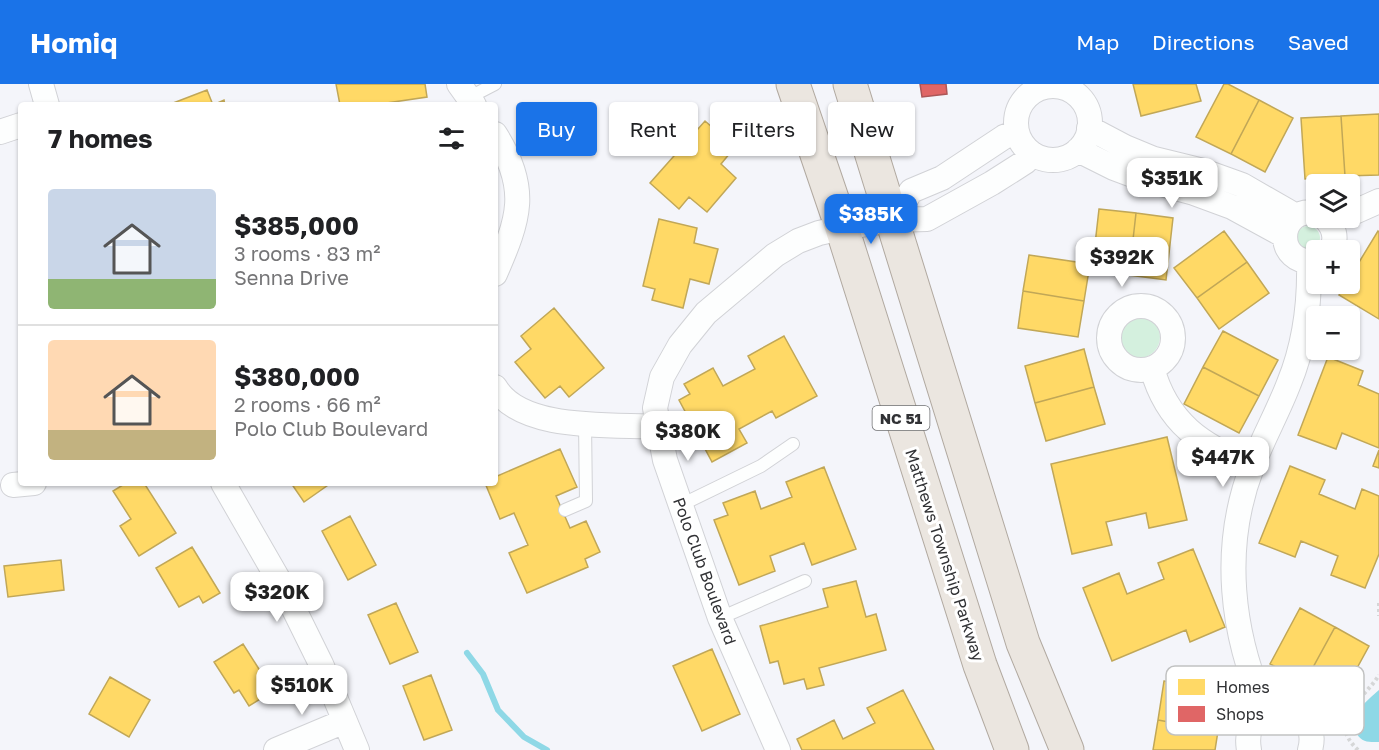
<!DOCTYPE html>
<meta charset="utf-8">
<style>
:root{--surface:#fff;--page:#f2f2f2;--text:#202124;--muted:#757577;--line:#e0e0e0;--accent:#1a73e8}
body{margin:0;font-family:"Golos Text",sans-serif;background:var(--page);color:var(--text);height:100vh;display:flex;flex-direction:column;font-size:22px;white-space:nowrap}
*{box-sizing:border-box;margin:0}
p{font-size:20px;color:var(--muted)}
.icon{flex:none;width:33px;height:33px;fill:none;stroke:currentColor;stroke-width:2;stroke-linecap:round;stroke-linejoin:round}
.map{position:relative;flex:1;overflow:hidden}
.drawer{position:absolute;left:18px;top:18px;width:480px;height:384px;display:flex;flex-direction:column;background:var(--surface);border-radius:6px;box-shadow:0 2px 4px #0004}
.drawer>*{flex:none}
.top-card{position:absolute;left:516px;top:18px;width:570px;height:54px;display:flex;gap:12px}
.controls{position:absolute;left:1306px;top:90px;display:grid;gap:12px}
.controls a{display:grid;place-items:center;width:54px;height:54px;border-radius:6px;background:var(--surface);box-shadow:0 2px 4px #0004;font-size:30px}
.price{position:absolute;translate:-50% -51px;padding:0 14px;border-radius:12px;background:#fff;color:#222;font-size:20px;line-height:39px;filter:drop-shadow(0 2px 3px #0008)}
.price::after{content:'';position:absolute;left:50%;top:36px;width:18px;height:14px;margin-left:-9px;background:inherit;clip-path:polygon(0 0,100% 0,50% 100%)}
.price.active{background:var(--accent);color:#fff}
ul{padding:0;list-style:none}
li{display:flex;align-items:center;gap:18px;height:150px;padding:0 30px}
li+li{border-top:2px solid var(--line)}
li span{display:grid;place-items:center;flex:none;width:168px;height:120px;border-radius:6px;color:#555}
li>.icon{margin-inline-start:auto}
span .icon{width:72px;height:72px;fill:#fffc;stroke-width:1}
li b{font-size:26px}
h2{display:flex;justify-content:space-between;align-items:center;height:72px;padding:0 30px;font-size:26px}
.pill{padding:0 21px;border-radius:6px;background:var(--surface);box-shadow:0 2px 4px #0004;font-size:21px;line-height:54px}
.pill.active{background:var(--accent);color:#fff}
header{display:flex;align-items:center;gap:36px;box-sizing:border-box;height:84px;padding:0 30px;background:var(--accent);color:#fff}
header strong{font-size:28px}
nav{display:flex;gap:33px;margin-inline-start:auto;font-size:21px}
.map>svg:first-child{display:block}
.green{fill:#d4f0de}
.water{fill:#8ed8e6}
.homes{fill:#ffd966;stroke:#c1a757;stroke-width:1.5}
.shops{fill:#e06666;stroke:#ac5657;stroke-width:1.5}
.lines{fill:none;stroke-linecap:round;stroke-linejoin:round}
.stream{stroke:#8ed8e6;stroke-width:6}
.lane-casing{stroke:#d1d2d6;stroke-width:14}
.street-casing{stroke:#d1d2d6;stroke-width:26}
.primary-casing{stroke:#b1a9a0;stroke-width:35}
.path{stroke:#d5d6d7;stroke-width:4;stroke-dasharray:3 3;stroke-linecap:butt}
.lane{stroke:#fdfefe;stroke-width:12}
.street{stroke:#fdfefe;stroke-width:24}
.primary{stroke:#ebe6e0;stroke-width:33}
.labels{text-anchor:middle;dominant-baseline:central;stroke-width:6;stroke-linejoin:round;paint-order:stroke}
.shield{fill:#fff;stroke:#6f7072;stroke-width:1.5}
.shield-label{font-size:15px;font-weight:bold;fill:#313235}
.street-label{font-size:16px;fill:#313235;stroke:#fff}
.key{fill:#fff;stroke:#c1c2c2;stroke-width:1.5}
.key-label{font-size:16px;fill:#313235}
</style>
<header>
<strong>Homiq</strong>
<nav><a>Map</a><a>Directions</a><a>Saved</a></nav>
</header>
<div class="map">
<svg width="1379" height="666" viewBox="0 0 1379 666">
<rect width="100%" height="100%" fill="#f4f5fa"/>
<!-- green -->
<path class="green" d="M1296 154a12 12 0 1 1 24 0a12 12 0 1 1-24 0Z
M1118 253a21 21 0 1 1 42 0a21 21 0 1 1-42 0Z"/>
<!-- water -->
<path class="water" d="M1379,606V658C1370,658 1362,659 1357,650C1346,632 1367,617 1379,606Z"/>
<!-- homes -->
<path class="homes" d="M336,0H425L427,13L373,21H340Z
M1133,0H1196L1201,17L1141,32Z
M1224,0H1228L1259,16L1231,70L1196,53Z
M207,6L213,21L224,16L225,21H168Z
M1259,16L1293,34L1265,88L1231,70Z
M1379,30V91L1345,92L1341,32Z
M1341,32L1345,92L1305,95L1301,34Z
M705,37L735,63L721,80L736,94L707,128L689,113L679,125L650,99Z
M1099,125L1136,129L1129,191L1092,187Z
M1136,129L1173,134L1166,196L1129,191Z
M659,135L697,144L694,159L718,165L709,200L690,195L683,224L652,216L655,205L643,202Z
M1224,147L1247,178L1197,214L1174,184Z
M1378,147L1379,148V235L1339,211L1346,200H1350V193Z
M1029,171L1090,180L1084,217L1023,207Z
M1247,178L1269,209L1219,245L1197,214Z
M1023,207L1084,217L1078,253L1018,244Z
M554,224L604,284L569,313L560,302L545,314L515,278L531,265L521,252Z
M1223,247L1278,276L1259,312L1203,283Z
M784,252L817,312L776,334L772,327L739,345L747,359L712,378L679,316L690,310L684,300L713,284L723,302L755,285L748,272Z
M1084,265L1094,303L1035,319L1025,282Z
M1328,273L1363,287L1358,301L1379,310V364L1342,349L1336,365L1298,351Z
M1203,283L1259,312L1239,349L1184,320Z
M1094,303L1105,340L1046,357L1035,319Z
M1167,353L1187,436L1149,444L1146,429L1106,438L1112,461L1072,470L1051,380Z
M560,365L577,403L556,412L570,444L586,437L600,468L585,475L588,483L527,509L509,469L528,461L514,429L500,435L485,399H495V393Z
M1379,366V384L1373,382Z
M1290,382L1325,396L1319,410L1355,425L1362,405L1379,412V470L1365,504L1331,491L1338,472L1301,457L1295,473L1259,459Z
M824,383L856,465L812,481L804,459L770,472L775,487L739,501L714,436L728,431L723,419L755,407L761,425L792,413L786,398Z
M126,399H144L176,449L139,472L120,442L131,435L113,407Z
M291,399H331L304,418Z
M350,432L376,481L348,496L322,447Z
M192,463L220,509L203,519L199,512L179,523L156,484Z
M1193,465L1225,543L1190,558L1186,546L1112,577L1083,504L1119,489L1127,510L1164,495L1158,479Z
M61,476L64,506L8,513L4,482Z
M856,497L866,533L876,530L886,566L819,584L824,601L807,605L804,595L784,600L778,577L770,579L760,542L828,523L823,505Z
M396,519L418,568L390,580L368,531Z
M1300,524L1335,543L1305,598L1270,580Z
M1335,543L1369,562L1339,617L1305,598Z
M243,560L273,607L249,622L239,606L234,609L214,578Z
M712,565L740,630L702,647L673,582Z
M431,591L452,646L424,656L403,602Z
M110,593L150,616L129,653L89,630Z
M1164,597L1225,608L1218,647L1158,636Z
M903,606L934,666H802L797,655L834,636L843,655L875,639L867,624Z
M1158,636L1218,647L1215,666H1153Z"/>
<!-- shops -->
<path class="shops" d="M920,0H946L947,10L922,13Z"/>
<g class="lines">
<!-- stream -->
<path class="stream" d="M467,569L483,590L498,626L524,653L547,666"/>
<!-- lane casing -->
<g class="lane-casing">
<path id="lane" d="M468,14L495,0
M681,421L761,382L793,360
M565,426L586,417L585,339
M720,534L805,497"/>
</g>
<!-- street casing -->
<g class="street-casing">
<path id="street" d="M41,0L47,21
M459,0L474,21
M1016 39a37 37 0 1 1 74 0a37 37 0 1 1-74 0Z
M1089,44L1125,63L1154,75L1203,87L1242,101L1296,132
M0,48L21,41
M495,50C530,105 519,135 495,190
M1078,66L1114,84L1146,96L1194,109L1232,123L1285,152
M1317,129C1276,121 1273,183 1317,177
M1350,130L1379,117
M1325,134C1334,143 1338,154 1331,166
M893,136L911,107L942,94L1004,53L1017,48
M1109 254a32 32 0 1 1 64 0a32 32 0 1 1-64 0Z
M1152,284C1167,339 1202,362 1252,382
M495,303C521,348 613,340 659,343
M223,399L285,507L321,580L357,666
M13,401L34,399
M1266,628C1231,550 1221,464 1252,383C1263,354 1278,328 1289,299C1305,260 1310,220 1309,178
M276,666L345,637
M778,666L720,534L665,376L655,324L662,293L680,261L706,229L775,171L798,157L819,149L842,144L893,136L927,135L992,99L1025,78L1033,70
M1249,666C1239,608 1324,616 1310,666"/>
</g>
<!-- primary casing -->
<g class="primary-casing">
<path id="primary" d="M793,0L842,144L980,581L1012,666
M850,0L1023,559L1067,666"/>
</g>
<!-- path -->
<path class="path" d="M1379,519V532
M1358,666C1325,635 1364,616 1379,591"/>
<!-- lane -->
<use href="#lane" class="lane"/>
<!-- street -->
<use href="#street" class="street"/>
<!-- primary -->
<use href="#primary" class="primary"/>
</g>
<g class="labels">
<!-- shield labels -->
<rect class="shield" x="872.5" y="322" width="57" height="24" rx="4.5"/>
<g class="shield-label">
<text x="901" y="334">NC 51</text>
</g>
<!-- street labels -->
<g class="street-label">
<text transform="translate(945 471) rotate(72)">Matthews Township Parkway</text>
<text transform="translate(705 487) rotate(70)">Polo Club Boulevard</text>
</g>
</g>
<!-- legend -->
<rect x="1166" y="582" width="198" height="69" rx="9" class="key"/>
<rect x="1178" y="595" width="27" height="16" fill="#ffd966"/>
<rect x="1178" y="622" width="27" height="16" fill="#e06666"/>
<g class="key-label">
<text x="1216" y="609">Homes</text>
<text x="1216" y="636">Shops</text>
</g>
</svg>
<div class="controls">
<a><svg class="icon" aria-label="layers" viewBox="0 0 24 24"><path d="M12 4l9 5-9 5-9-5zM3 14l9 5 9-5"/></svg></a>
<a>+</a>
<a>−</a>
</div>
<b class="price" style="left:1172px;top:125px">$351K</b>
<b class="price active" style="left:871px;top:161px">$385K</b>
<b class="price" style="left:1122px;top:204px">$392K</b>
<b class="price" style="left:688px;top:378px">$380K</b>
<b class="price" style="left:1223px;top:404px">$447K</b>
<b class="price" style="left:277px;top:539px">$320K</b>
<b class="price" style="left:302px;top:632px">$510K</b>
<div class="top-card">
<a class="pill active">Buy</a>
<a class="pill">Rent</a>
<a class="pill">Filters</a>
<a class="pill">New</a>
</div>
<section class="drawer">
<h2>7 homes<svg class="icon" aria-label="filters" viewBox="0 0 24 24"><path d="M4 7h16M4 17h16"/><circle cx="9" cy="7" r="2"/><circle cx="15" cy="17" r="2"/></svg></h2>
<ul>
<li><span style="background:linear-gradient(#c9d6e8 75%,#8fb573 0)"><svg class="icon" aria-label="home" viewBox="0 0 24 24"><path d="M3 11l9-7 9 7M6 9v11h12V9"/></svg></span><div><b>$385,000</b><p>3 rooms · 83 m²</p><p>Senna Drive</p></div></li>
<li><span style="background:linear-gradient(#ffd9b3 75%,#c2b280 0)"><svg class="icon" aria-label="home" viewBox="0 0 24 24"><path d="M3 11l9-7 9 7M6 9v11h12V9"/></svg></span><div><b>$380,000</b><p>2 rooms · 66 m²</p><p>Polo Club Boulevard</p></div></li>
</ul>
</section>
</div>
